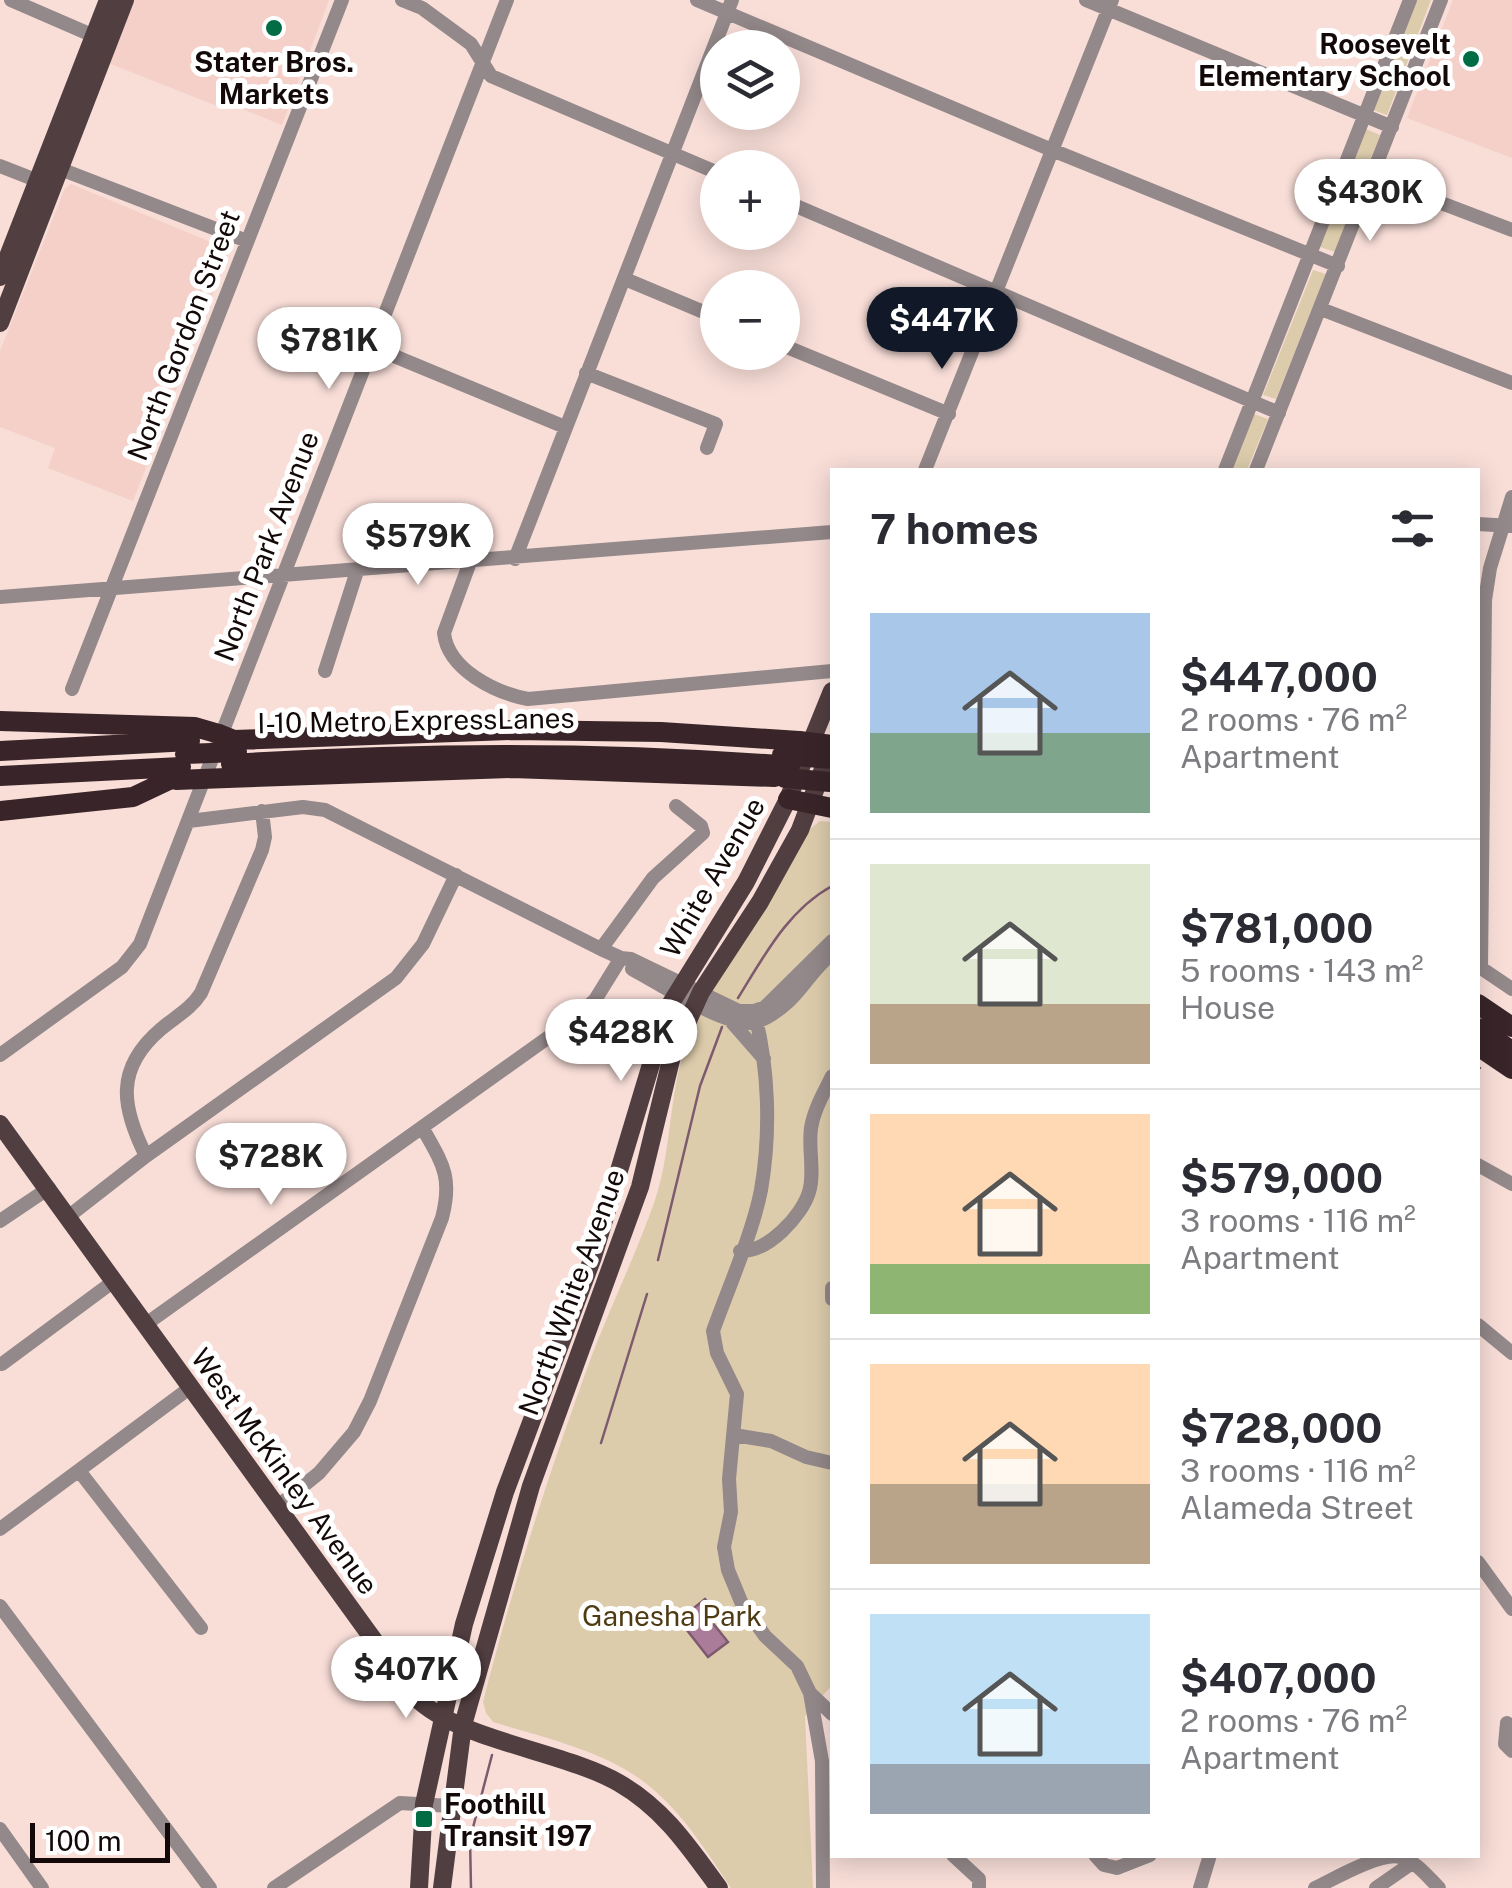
<!DOCTYPE html>
<meta charset="utf-8">
<style>
:root{--surface:#fff;--page:#f2f2f3;--text:#2b2b33;--muted:#7c7c81;--line:#e1e1e2;--accent:#111827}
body{margin:0;font-family:"Public Sans",sans-serif;background:var(--page);color:var(--text);height:100vh;display:flex;flex-direction:column;font-size:38px;white-space:nowrap}
*{box-sizing:border-box;margin:0}
p{font-size:32px;color:var(--muted)}
.icon{flex:none;width:55px;height:55px;fill:none;stroke:currentColor;stroke-width:2;stroke-linecap:round;stroke-linejoin:round}
.map{position:relative;flex:1;overflow:hidden}
.side{position:absolute;left:830px;top:468px;width:650px;height:1390px;display:flex;flex-direction:column;background:var(--surface);border-radius:0px;box-shadow:0 5px 25px #0003}
.side>*{flex:none}
.controls{position:absolute;left:700px;top:30px;display:grid;gap:20px}
.controls a{display:grid;place-items:center;width:100px;height:100px;border-radius:50%;background:var(--surface);box-shadow:0 5px 25px #0003;font-size:50px}
.scale{position:absolute;left:30px;bottom:25px;width:140px;box-sizing:border-box;padding-left:10px;border:5px solid #120908;border-top:0;font-size:28px;line-height:35px;white-space:nowrap;color:#120908;-webkit-text-stroke:8px #fff;paint-order:stroke}
.price{position:absolute;translate:-50% -85px;padding:0 22px;border-radius:35px;background:#fff;color:#222;font-size:32px;line-height:65px;filter:drop-shadow(0 2px 5px #0008)}
.price::after{content:'';position:absolute;left:50%;top:60px;width:30px;height:22px;margin-left:-15px;background:inherit;clip-path:polygon(0 0,100% 0,50% 100%)}
.price.current{background:var(--accent);color:#fff}
ul{padding:0;list-style:none}
li{display:flex;align-items:center;gap:30px;height:250px;padding:0 40px}
li+li{border-top:2px solid var(--line)}
li span{display:grid;place-items:center;flex:none;width:280px;height:200px;border-radius:0px;color:#555}
li>.icon{margin-inline-start:auto}
span .icon{width:120px;height:120px;fill:#fffc;stroke-width:1}
li b{font-size:42px}
h2{display:flex;justify-content:space-between;align-items:center;height:120px;padding:0 40px;font-size:42px}
.map>svg:first-child{display:block}
.built{fill:#f4d0c9}
.green{fill:#ddccac}
.water{fill:#ab7c9a;stroke:#7d5a6e;stroke-width:2.5}
.lines{fill:none;stroke-linecap:round;stroke-linejoin:round}
.stream{stroke:#7d5a6e;stroke-width:2.5}
.minor{stroke:#93888a;stroke-width:14}
.major{stroke:#513e41;stroke-width:18}
.highway{stroke:#392529;stroke-width:20}
.highway-bridge{stroke:#392529;stroke-width:20}
.poi-dot{fill:#026d44;stroke:#fff;stroke-width:4}
.labels{text-anchor:middle;dominant-baseline:central;stroke-width:10;stroke-linejoin:round;paint-order:stroke}
.poi-label{font-size:28px;font-weight:bold;fill:#120908;stroke:#fff;text-anchor:end}
.street-label{font-size:28px;fill:#120908;stroke:#fff}
.park-label{font-size:28px;fill:#4e3b14;stroke:#fff}
</style>
<div class="map">
<svg width="1512" height="1888" viewBox="0 0 1512 1888">
<rect width="100%" height="100%" fill="#f9ded8"/>
<!-- built -->
<path class="built" d="M133,0H329L282,125L220,100L217,106L108,63Z
M1453,0H1512V158L1407,118Z
M71,184L230,250L133,501L48,468L55,448L0,427V351L65,188Z"/>
<!-- green -->
<path class="green" d="M1415,0H1431L1387,115L1373,110Z
M1366,129L1380,135L1335,252L1320,247Z
M1313,270L1326,274L1276,399L1263,395Z
M1254,414L1268,419L1247,470H1232Z
M820,821L832,822V1685L805,1716L813,1888H731C708,1854 686,1818 655,1791C612,1752 547,1739 493,1722L486,1713L483,1702C513,1584 550,1469 592,1355C612,1303 637,1252 655,1200C674,1143 667,1087 692,1030C722,958 772,896 811,828Z"/>
<!-- water -->
<path class="water" d="M705,1599L714,1610L707,1616L728,1642L708,1657L679,1620Z"/>
<g class="lines">
<!-- stream -->
<path class="stream" d="M738,998C764,956 788,910 832,886
M1478,1067L1480,1068
M658,1260L700,1086L722,1027
M601,1443L647,1294
M471,1888L470,1839L492,1755"/>
<!-- minor -->
<path class="minor" d="M11,0L94,36
M402,0L422,8L471,44L491,76L718,173
M697,0L1052,150L1338,266
M1086,0L1392,127
M50,165L247,241
M0,166L46,184
M1373,177L1512,230
M782,200L1279,413
M625,279L718,318
M1321,309L1512,383
M782,345L949,414
M370,346L565,427
M586,373L716,424L707,448
M925,470L1112,0
M1225,470L1410,0
M1256,470L1441,0
M1512,497L1490,568L1485,600L1481,968L1512,989
M1478,524L1512,526
M515,559L732,0
M470,562L444,633C448,670 496,693 528,699L832,671
M0,597L832,532
M325,671L357,571
M72,689L342,0
M189,821L303,807L325,810L601,949L621,958L631,959L739,1011H754L765,1007L832,941
M601,949L653,878L703,833L701,826L676,806
M632,969C660,984 718,1022 748,1023C762,1023 779,1010 789,1001C805,986 814,967 832,954
M754,1011C769,1068 771,1132 761,1190C753,1232 728,1289 713,1331L717,1353L737,1394L729,1479L731,1512L724,1547L728,1570L742,1604L765,1636L797,1666L810,1693L822,1761L823,1888
M729,1019L764,1059
M0,1055L122,967L140,944L507,0
M146,1156C122,1108 114,1069 161,1029C175,1017 191,1009 201,993L262,850L265,837L262,811
M1478,1165L1512,1184
M69,1216L146,1156L396,978L423,944L456,875
M0,1221L49,1188
M740,1251C767,1253 802,1216 809,1192C815,1173 808,1148 811,1128C814,1109 824,1093 832,1076
M832,1288V1299
M146,1324L574,1019L595,1000L621,958
M1478,1325L1512,1353
M2,1364L114,1281
M734,1435L771,1441L806,1457L832,1463
M80,1472L201,1628
M277,1507L319,1473L354,1432L370,1401L442,1218C453,1176 442,1163 422,1127
M0,1529L191,1387
M1478,1562L1512,1609
M0,1606L210,1888
M810,1693L832,1714
M1507,1723L1505,1744L1512,1751
M0,1829L42,1888
M953,1855L979,1879V1888
M1095,1855L1104,1865L1117,1868L1150,1855
M274,1888L400,1803L451,1806
M1200,1888L1210,1855
M1315,1888C1334,1879 1380,1852 1400,1857C1416,1861 1428,1877 1439,1888
M1376,1888L1412,1863"/>
<!-- major -->
<path class="major" d="M0,277L108,0
M0,323L125,0
M0,1124L415,1697C459,1741 564,1751 619,1783C664,1809 689,1847 719,1888
M419,1888L424,1804L464,1624L505,1492L593,1257L668,1008L746,882L788,799L832,691
M442,1888L463,1725L531,1486L640,1187L672,1056L701,992L760,902L800,830L831,748"/>
<!-- highway -->
<path class="highway" d="M0,721L195,727L219,734
M234,740L512,730L661,732L799,741
M0,751L190,741
M231,764C418,752 603,751 790,766
M0,776L181,767
M227,778L512,768L775,777
M788,799L832,808
M0,811L133,797L169,780
M1478,1004L1512,1027
M1478,1028L1512,1051
M1478,1046L1512,1069"/>
<!-- highway-bridge -->
<path class="highway-bridge" d="M219,734L234,740
M799,741L832,745
M185,754L237,752
M782,755L832,759
M785,778L830,782
M176,780L227,778"/>
</g>
<!-- markers -->
<g class="poi-dot">
<circle cx="274" cy="28" r="10"/>
<circle cx="1471" cy="59" r="10"/>
<rect x="414" y="1809" width="20" height="20" rx="5"/>
</g>
<g class="labels">
<!-- poi labels -->
<g class="poi-label">
<text x="1451" y="43">Roosevelt<tspan x="1451" dy="32">Elementary School</tspan></text>
<text x="274" y="61" text-anchor="middle">Stater Bros.<tspan x="274" dy="32">Markets</tspan></text>
<text x="444" y="1803" text-anchor="start">Foothill<tspan x="444" dy="32">Transit 197</tspan></text>
</g>
<!-- street labels -->
<g class="street-label">
<text transform="translate(183 335) rotate(-69)">North Gordon Street</text>
<text transform="translate(266 546) rotate(-69)">North Park Avenue</text>
<text transform="translate(416 720) rotate(-1)">I-10 Metro ExpressLanes</text>
<text transform="translate(712 877) rotate(-60)">White Avenue</text>
<text transform="translate(571 1292) rotate(-70)">North White Avenue</text>
<text transform="translate(285 1471) rotate(54)">West McKinley Avenue</text>
</g>
<!-- park labels -->
<g class="park-label">
<text x="672" y="1615">Ganesha Park</text>
</g>
</g>
</svg>
<div class="controls">
<a><svg class="icon" aria-label="layers" viewBox="0 0 24 24"><path d="M12 4l9 5-9 5-9-5zM3 14l9 5 9-5"/></svg></a>
<a>+</a>
<a>−</a>
</div>
<div class="scale">100 m</div>
<b class="price" style="left:1370px;top:244px">$430K</b>
<b class="price current" style="left:942px;top:372px">$447K</b>
<b class="price" style="left:329px;top:392px">$781K</b>
<b class="price" style="left:418px;top:588px">$579K</b>
<b class="price" style="left:621px;top:1084px">$428K</b>
<b class="price" style="left:271px;top:1208px">$728K</b>
<b class="price" style="left:406px;top:1721px">$407K</b>
<section class="side">
<h2>7 homes<svg class="icon" aria-label="filters" viewBox="0 0 24 24"><path d="M4 7h16M4 17h16"/><circle cx="9" cy="7" r="2"/><circle cx="15" cy="17" r="2"/></svg></h2>
<ul>
<li><span style="background:linear-gradient(#a9c7e8 60%,#7fa58c 0)"><svg class="icon" aria-label="home" viewBox="0 0 24 24"><path d="M3 11l9-7 9 7M6 9v11h12V9"/></svg></span><div><b>$447,000</b><p>2 rooms · 76 m²</p><p>Apartment</p></div></li>
<li><span style="background:linear-gradient(#dfe7d0 70%,#b9a48a 0)"><svg class="icon" aria-label="home" viewBox="0 0 24 24"><path d="M3 11l9-7 9 7M6 9v11h12V9"/></svg></span><div><b>$781,000</b><p>5 rooms · 143 m²</p><p>House</p></div></li>
<li><span style="background:linear-gradient(#ffd9b3 75%,#8fb573 0)"><svg class="icon" aria-label="home" viewBox="0 0 24 24"><path d="M3 11l9-7 9 7M6 9v11h12V9"/></svg></span><div><b>$579,000</b><p>3 rooms · 116 m²</p><p>Apartment</p></div></li>
<li><span style="background:linear-gradient(#ffd9b3 60%,#b9a48a 0)"><svg class="icon" aria-label="home" viewBox="0 0 24 24"><path d="M3 11l9-7 9 7M6 9v11h12V9"/></svg></span><div><b>$728,000</b><p>3 rooms · 116 m²</p><p>Alameda Street</p></div></li>
<li><span style="background:linear-gradient(#bfe0f5 75%,#9aa5b1 0)"><svg class="icon" aria-label="home" viewBox="0 0 24 24"><path d="M3 11l9-7 9 7M6 9v11h12V9"/></svg></span><div><b>$407,000</b><p>2 rooms · 76 m²</p><p>Apartment</p></div></li>
</ul>
</section>
</div>
